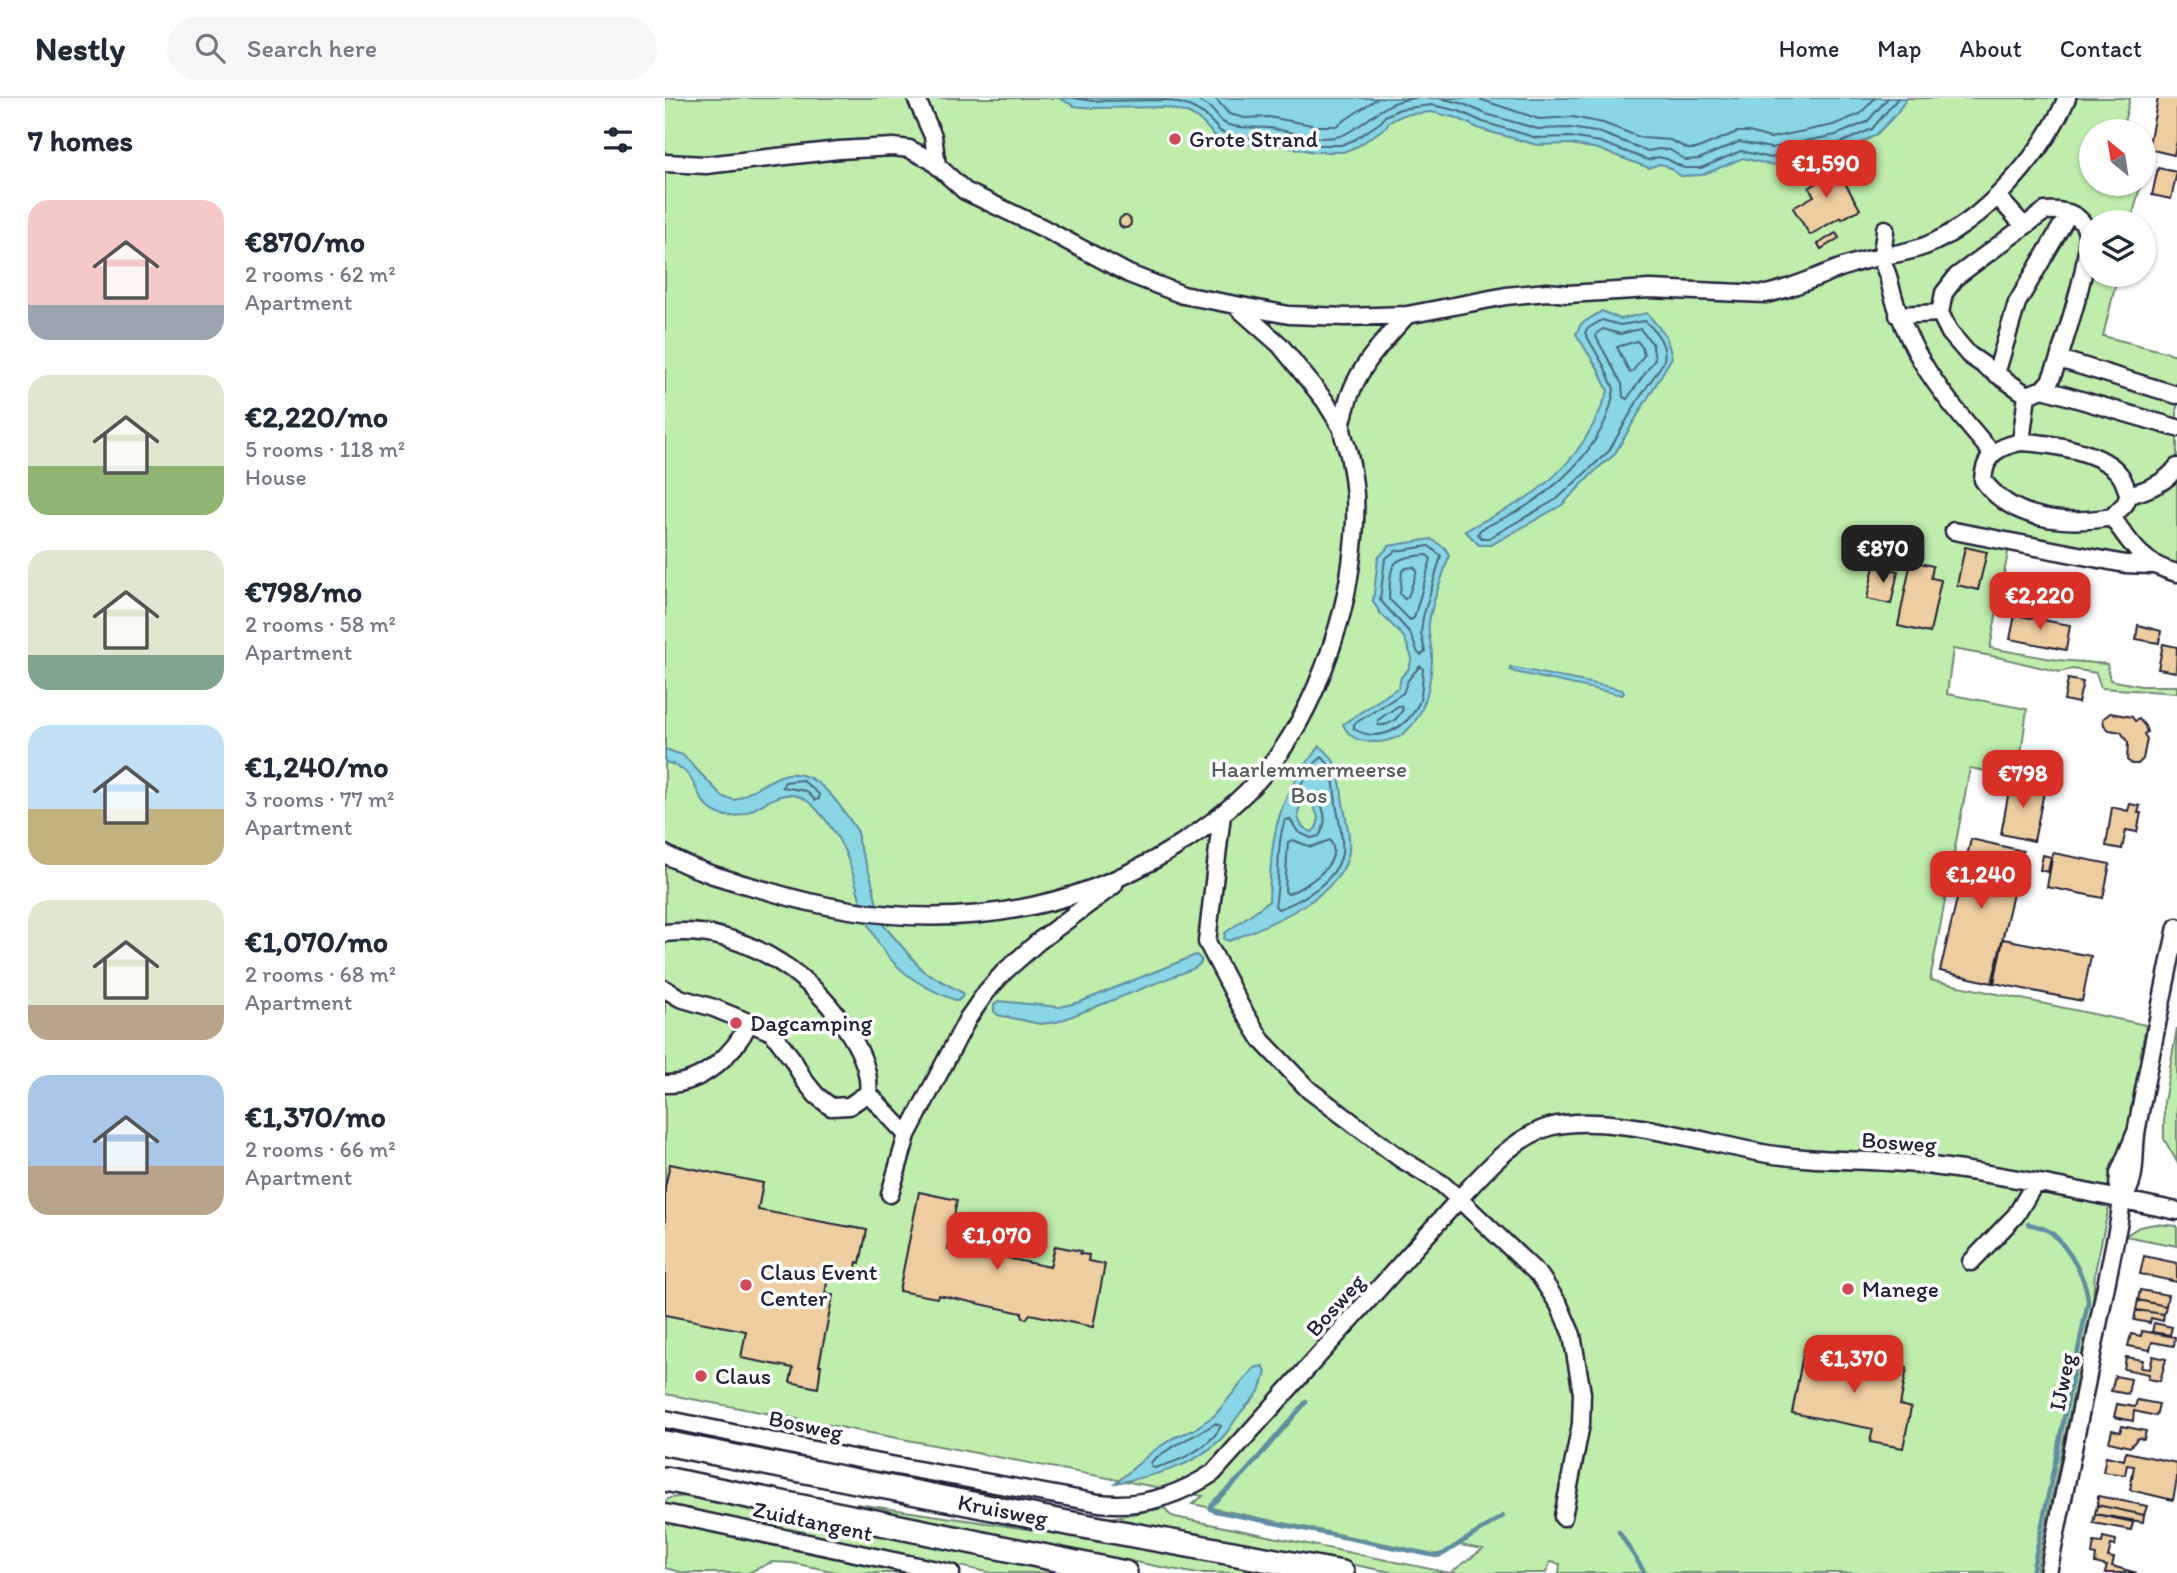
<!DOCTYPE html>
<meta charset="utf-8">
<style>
:root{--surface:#fff;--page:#f6f6f7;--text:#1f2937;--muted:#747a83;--line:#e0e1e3;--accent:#d93025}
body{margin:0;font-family:Itim,sans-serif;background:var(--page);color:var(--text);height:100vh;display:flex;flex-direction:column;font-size:26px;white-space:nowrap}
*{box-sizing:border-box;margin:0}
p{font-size:23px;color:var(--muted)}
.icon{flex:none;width:38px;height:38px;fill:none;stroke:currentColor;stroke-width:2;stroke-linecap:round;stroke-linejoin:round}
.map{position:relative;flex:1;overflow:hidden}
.drawer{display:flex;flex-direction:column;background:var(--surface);width:665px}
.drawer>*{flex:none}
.needle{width:46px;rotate:330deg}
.fabs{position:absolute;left:1414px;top:21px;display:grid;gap:14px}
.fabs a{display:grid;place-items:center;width:77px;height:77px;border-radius:50%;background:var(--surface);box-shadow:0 2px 5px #0004;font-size:35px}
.price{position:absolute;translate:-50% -60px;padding:0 16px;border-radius:14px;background:var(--accent);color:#fff;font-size:23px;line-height:46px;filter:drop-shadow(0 2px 4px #0008)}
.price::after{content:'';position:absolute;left:50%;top:42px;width:21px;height:16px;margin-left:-10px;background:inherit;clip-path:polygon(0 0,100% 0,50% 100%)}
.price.current{background:#222;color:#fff}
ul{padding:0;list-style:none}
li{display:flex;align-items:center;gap:21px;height:175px;padding:0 28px}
li span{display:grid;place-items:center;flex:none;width:196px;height:140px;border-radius:21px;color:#555}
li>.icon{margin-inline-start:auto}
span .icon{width:84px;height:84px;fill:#fffc;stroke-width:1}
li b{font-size:30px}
h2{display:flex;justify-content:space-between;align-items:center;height:84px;padding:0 28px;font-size:30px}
header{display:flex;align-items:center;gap:42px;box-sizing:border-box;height:98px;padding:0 35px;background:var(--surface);border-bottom:2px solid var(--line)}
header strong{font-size:33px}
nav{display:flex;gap:38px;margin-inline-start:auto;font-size:24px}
.search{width:490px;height:63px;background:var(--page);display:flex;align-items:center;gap:18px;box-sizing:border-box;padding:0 24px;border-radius:38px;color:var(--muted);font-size:26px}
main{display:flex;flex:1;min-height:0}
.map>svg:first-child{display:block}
.green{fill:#bfedac;stroke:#708874;stroke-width:2}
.water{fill:#88d6e6;stroke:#5f8ea2;stroke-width:2;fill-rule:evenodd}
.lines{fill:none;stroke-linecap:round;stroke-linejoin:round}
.shore{stroke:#4b6a7f;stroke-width:2}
.stream{stroke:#5f8ea2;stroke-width:4.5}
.building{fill:#eecda0;stroke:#22223b;stroke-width:2}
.minor-casing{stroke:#22223b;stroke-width:21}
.highway-casing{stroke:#22223b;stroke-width:28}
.minor{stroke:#fff;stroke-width:16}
.highway{stroke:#fff;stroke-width:23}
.poi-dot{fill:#d1495b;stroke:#fff;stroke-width:2.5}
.labels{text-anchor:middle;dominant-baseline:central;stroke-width:7;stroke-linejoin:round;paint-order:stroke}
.poi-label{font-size:23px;fill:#22223b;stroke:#fff;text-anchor:start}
.park-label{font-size:23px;fill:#515f5d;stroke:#fff}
.street-label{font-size:23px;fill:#22223b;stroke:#fff}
</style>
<header>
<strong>Nestly</strong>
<div class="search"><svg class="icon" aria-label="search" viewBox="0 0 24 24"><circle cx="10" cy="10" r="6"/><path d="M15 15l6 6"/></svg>Search here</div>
<nav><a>Home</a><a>Map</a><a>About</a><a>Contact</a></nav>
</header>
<main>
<section class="drawer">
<h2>7 homes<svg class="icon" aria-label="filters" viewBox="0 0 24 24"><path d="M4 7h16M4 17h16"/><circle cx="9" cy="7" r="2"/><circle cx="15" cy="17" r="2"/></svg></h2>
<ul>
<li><span style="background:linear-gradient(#f6c9c9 75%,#9aa5b1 0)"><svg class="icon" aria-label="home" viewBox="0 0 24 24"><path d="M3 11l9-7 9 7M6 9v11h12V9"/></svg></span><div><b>€870/mo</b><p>2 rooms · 62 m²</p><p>Apartment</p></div></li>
<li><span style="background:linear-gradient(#dfe7d0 65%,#8fb573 0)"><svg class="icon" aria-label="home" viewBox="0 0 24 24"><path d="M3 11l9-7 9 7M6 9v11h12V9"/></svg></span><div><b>€2,220/mo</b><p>5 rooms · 118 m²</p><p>House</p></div></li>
<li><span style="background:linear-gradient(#dfe7d0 75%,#7fa58c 0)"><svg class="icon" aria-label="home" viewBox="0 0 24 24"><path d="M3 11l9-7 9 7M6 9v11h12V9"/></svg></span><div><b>€798/mo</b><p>2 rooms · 58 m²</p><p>Apartment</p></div></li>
<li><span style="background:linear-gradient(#bfe0f5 60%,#c2b280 0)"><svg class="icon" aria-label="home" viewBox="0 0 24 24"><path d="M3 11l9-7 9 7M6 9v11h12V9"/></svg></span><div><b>€1,240/mo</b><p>3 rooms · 77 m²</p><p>Apartment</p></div></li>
<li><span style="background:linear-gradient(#dfe7d0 75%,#b9a48a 0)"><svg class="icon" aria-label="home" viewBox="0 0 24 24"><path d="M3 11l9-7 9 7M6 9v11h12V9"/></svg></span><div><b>€1,070/mo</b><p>2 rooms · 68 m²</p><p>Apartment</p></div></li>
<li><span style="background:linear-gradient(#a9c7e8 65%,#b9a48a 0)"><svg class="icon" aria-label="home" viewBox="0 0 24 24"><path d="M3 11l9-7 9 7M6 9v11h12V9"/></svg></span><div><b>€1,370/mo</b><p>2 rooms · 66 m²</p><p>Apartment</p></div></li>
</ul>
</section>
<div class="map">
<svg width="1512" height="1475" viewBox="0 0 1512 1475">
<rect width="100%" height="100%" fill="#fff"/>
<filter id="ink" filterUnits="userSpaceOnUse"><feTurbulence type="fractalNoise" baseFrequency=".0143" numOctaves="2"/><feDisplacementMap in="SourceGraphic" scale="14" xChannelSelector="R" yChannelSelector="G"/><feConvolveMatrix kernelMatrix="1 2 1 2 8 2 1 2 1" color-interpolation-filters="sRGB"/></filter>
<g filter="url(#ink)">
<!-- green -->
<path class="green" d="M0,0H1465L1457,33H1426V86H1468L1475,89L1466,124H1426V177H1453L1438,238L1512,257V480L1344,449L1325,550L1393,562L1442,566L1445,582L1476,588H1512V595L1436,590L1431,575L1407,571L1395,574L1332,559L1288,551L1282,596L1362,611L1353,679L1305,670L1265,882L1481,927L1475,959L1480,960L1464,1034L1454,1061L1430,1174L1428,1203L1371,1475H894L895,1466L885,1464L881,1475H731L445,1420L500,1410L505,1417L510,1419L785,1475L818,1451L795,1447L774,1457L527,1406L538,1398L0,1296Z
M1512,930V1064L1499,1041V1004Z
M1490,1126L1512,1128V1148L1460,1138L1474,1129Z
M20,1398L400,1475H327L0,1406V1403L5,1400Z
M192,1406L480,1448L632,1475H527L189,1410Z
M0,1422L261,1475H177L127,1465L107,1464L83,1475H19L0,1470Z"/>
<!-- water -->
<path class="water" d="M394,0H1242L1231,16L1211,37L1192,47L1106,67L1078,60L1037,77L1016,78L1000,67L994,66L984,70L933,51L905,46L872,47L815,31L792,20L766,14L738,17L724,24L721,29L693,48L678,54H650L601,45L580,47L552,40L535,22L522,15L500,9L428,10L409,8Z
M937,213L955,221L982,215L1001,238L1007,259L949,357L933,370L897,407L826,447H814L800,433C819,422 840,413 858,402C901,375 926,340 943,293L933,271L911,236L916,226Z
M766,441L780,450L784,457C778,480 767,501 764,525C762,538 768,549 767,562C765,597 754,646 708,644C695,644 683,639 678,626L734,589L736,579L743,572L747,560L739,539L715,515L708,503L713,460L724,448Z
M845,569L945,589L957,592L959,595L957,597L850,574L845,572Z
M655,648C675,663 675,682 678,705C681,721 687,742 683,758C674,800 600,828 564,843L559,841L560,835L604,803C606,737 611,700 655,648ZM639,703L646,706C653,715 657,726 647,734C632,729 629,714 639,703Z
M0,651L18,657L58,699L70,702C84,696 106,680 119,677C152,668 177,710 193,734V744L206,780L216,824L258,873L298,895L297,899L293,903C245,886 214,861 198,811C189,781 184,753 165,728C159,719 148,706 139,701C109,683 85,729 54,716C24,703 38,672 0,664Z
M531,857L536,861V865L530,870L392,924L375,926L333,917L329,913V907L334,903L395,909L415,904Z
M598,1268L601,1273C597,1295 590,1298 576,1314C569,1323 564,1333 556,1341C527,1370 490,1377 451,1385L487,1354L508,1340L528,1332L550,1317L589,1270Z"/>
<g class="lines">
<!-- shore -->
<path class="shore" d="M409,0L428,3L502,2L524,8L539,16L556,34L580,40L602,38L651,47H676L689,42L716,24L720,18L735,11L767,7L794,13L818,24L872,40L905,39L935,44L983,62L993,59L1002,61L1019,70H1036L1076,53L1106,60L1127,53L1173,46L1207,31L1233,0
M527,0C533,3 541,6 546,11C552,16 554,23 561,26C576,32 589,28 604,30C628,33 661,48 684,34C709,20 719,3 750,0
M550,0L564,16L580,20L604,19L652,28H671L713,0
M774,0L796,5L821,16L873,31L905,30L936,35L983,53L994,51L1005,52L1021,62L1034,61L1074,44L1106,50L1171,37L1202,24L1223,0
M811,0L874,21L908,19L938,25L977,40L1005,42L1023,51H1031L1072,34H1084L1105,40L1168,27L1195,16L1210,0
M937,222L955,227L980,223C991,233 1004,249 998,265L973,302L944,353L892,401L824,440H817L813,436L815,432C830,423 848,417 863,407C903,381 943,340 949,291L939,268L920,235L922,231Z
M938,231L955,236L975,231L987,245L990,261L962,301L958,299L957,286L931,239L932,235Z
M972,243L977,249L979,257L968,273L965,275L952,249Z
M764,448L776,458L758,519L756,535L760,554L756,557L753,555L745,535L715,502L720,461L730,453Z
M762,457L766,461L749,520L745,522L724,501C726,464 724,460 762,457Z
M741,470L749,469L752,473L743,499L739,501L735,496L737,473Z
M755,568L758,571C757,582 758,595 754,605C742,630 714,646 689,631V626L738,595L743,582Z
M733,608H736L738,611C733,621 723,629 713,627V622Z
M657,659C670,670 669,690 671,705C673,720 679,740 677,755C672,783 637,803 613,811L610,808C616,779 610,750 620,722L625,721L633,734L646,740L654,738C667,720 656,693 633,697L631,694L649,666Z
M137,682L154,696V701L150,702L141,693L117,689L120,684Z
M628,742L646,749L665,742C680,766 641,788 623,796L620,793L623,744Z
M551,1325L556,1328C544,1351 513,1364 489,1370L486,1368V1364C505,1347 530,1339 551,1325Z"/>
<!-- stream -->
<path class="stream" d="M1363,1126C1372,1128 1381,1130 1388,1136C1404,1151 1423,1183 1423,1204L1367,1475
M641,1304L580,1375L547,1406L545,1411L550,1413L771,1458L778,1456L838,1418
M954,1434L980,1475"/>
</g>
<!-- building -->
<path class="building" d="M1493,0H1512V43L1509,57L1483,51Z
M1166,61L1195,111L1177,121L1176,119L1145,137L1128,110L1149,98L1144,90L1155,83L1148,72Z
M1493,70L1512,74L1506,101L1487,97Z
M454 124a6 6 0 1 1 12 0a6 6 0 1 1-12 0Z
M1171,135L1174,140L1156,151L1153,146Z
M1300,449L1322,454L1313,492L1292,487Z
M1246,463L1268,468L1266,480L1276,482L1265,535L1233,528Z
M1209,468L1233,473L1226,506L1202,501Z
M1350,517L1405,527L1401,552L1345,541Z
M1473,527L1496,533L1494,545L1471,541Z
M1498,546L1512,549L1511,574L1493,571Z
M1403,581L1418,584L1413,605L1399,602Z
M1445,615L1467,619L1470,623L1474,621L1480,628L1482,634L1479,636L1482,641L1478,661L1473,666H1467L1462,662L1463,645L1456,634L1444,632L1439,627L1438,621Z
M1346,682L1380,689L1369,743L1336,736Z
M1465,706L1475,708L1473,715H1476L1472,734L1461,732L1457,751L1441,748L1447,709L1463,713Z
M1306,741L1358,753L1327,885L1275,873Z
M1388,755L1445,766L1438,800L1382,789Z
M1378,757L1386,759L1383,774L1375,772Z
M1338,841L1426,858L1417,903L1329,885Z
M5,1066L98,1085L93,1112L202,1132L195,1165L192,1164L189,1178L164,1173L160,1196L168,1197L154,1267H156L153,1290L125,1284L128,1270L76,1260L81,1233L0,1217V1089Z
M254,1094L292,1102L283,1151L288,1152V1149L385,1169L390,1148L416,1153L415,1156L424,1157L423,1163L440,1166L428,1229L365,1216L361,1221L358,1220L357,1215L274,1197L272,1200L234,1193Z
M1479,1158L1512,1165V1184L1475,1176Z
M1475,1192L1503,1197L1501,1208L1473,1202Z
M1473,1202L1501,1208L1499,1216L1471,1212Z
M1471,1212L1499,1216L1498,1223L1486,1220L1485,1225L1469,1222Z
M1489,1225L1507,1229L1505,1237L1487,1234Z
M1477,1233L1510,1239L1509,1248L1487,1244L1485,1252L1463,1248L1466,1236L1476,1238Z
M1139,1251L1242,1270L1235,1307L1246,1310L1238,1350L1205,1344L1208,1331L1127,1315Z
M1488,1258L1501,1261L1495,1283L1483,1281L1484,1276L1459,1271L1461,1259L1478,1262L1476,1270L1485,1271Z
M1450,1278L1466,1281L1463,1296L1446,1293Z
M1472,1302L1494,1306L1491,1318L1469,1313L1468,1323L1449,1319L1452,1306L1470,1309Z
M1457,1328L1481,1333L1479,1341L1473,1340L1465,1349L1444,1344L1447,1332L1455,1334Z
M1461,1354L1512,1365V1381L1508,1402L1465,1392L1469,1368L1462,1367L1460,1377L1438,1374L1441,1358L1459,1362Z
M1433,1398L1482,1408L1479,1417L1432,1407Z
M1432,1407L1479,1417L1478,1424L1430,1416Z
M1430,1416L1468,1424L1466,1432L1428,1425Z
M1438,1439L1451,1442L1450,1448L1446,1447L1443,1459L1449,1460L1447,1468L1472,1475H1440L1442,1468L1430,1465L1431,1457L1427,1456L1429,1444L1437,1445Z"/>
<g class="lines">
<!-- minor casing -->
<g class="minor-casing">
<path id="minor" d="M251,0L268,38L272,67
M0,65L41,67L174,52L228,49L244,51L266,62L300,93L378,130L464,176L518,197L624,217L681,219L742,217L841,198L882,194L903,196L985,191L1101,196C1131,190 1158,175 1187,166C1210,158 1236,157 1260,148C1318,125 1377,57 1402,0
M1332,98L1359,128
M1220,131C1220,140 1217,149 1217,158C1217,165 1221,172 1223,178C1240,254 1278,298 1328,356
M572,209L615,247L660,303L676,329
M1233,217L1275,215
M1331,276L1352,205L1404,115
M1378,291L1385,283L1394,261
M1512,297L1394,261C1401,234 1432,150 1419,127C1411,114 1394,112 1380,113L1292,178L1279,195L1275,215L1285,235L1304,257L1362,297L1378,291L1512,330
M1356,344C1383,345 1438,353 1455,377C1459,382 1461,391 1464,397L1460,406L1447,419C1402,427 1347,423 1318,382C1320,356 1332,349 1356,344Z
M1356,344L1362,297
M1464,397C1482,392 1501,385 1512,369
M1447,419C1466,446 1478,467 1512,475
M1289,433L1460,466L1487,467
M557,716L542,844L576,909L597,943L644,992L736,1061L776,1085L794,1101L875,1178L894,1207L907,1237L917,1295L916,1326L898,1419
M0,756C31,774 68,783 103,793C241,835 385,828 509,750C543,729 575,704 601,673C635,632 658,579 673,528C684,492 692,435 690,397C689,384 687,370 684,357C682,348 677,338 677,329C676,324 679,318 680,313C689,273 716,246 742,217
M0,835C73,827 142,871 181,930C193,948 206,973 203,995L184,1008L166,1009L151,997L139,982L128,962L107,934L49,910L15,900L0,891
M0,986C37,987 69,956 84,925
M203,995L242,1037
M225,1096L242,1037L303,920L322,893L339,874L374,843L449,787
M1457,1102C1474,1080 1467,1056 1472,1030C1484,963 1498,896 1512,829
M1306,1164L1351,1117L1370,1085
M0,1321L182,1359L434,1405C476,1410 513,1398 548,1375L794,1101C819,1074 848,1040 884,1029C941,1013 1043,1046 1103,1056C1152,1064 1202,1061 1251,1066C1339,1076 1426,1095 1512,1113
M0,1415L286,1475
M1383,1475L1454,1123L1457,1102L1453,1090L1454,1075L1471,1034"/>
</g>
<!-- highway casing -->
<g class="highway-casing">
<path id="highway" d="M0,1345L397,1424L677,1475
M0,1381L460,1475"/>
</g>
<!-- minor -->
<use href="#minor" class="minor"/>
<!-- highway -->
<use href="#highway" class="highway"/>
</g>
</g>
<!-- markers -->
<g class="poi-dot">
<circle cx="510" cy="41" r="7"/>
<circle cx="71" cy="925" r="7"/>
<circle cx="81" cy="1187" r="7"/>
<circle cx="1183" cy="1191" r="7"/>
<circle cx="36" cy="1278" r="7"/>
</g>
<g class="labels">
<!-- poi labels -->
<g class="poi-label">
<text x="524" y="41">Grote Strand</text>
<text x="85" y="925">Dagcamping</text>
<text x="95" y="1174">Claus Event<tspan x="95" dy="26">Center</tspan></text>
<text x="1197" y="1191">Manege</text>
<text x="50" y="1278">Claus</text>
</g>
<!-- park labels -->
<g class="park-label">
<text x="644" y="671">Haarlemmermeerse<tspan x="644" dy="26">Bos</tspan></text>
</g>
<!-- street labels -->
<g class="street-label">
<text transform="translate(1234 1044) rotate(4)">Bosweg</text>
<text transform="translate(670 1207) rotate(-48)">Bosweg</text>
<text transform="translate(1397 1284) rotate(-79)">IJweg</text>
<text transform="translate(141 1327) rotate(12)">Bosweg</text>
<text transform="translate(338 1412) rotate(11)">Kruisweg</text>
<text transform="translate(148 1423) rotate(12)">Zuidtangent</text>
</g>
</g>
</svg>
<div class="fabs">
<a><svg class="needle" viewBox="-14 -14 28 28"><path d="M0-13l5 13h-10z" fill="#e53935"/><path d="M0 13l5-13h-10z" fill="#747a83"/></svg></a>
<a><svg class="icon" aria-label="layers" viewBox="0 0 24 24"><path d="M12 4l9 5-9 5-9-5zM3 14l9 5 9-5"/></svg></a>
</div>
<b class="price" style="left:1161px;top:102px">€1,590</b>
<b class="price current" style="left:1218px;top:487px">€870</b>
<b class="price" style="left:1375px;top:534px">€2,220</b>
<b class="price" style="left:1358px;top:712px">€798</b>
<b class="price" style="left:1316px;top:813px">€1,240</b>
<b class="price" style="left:332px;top:1174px">€1,070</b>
<b class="price" style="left:1189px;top:1297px">€1,370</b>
</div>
</main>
